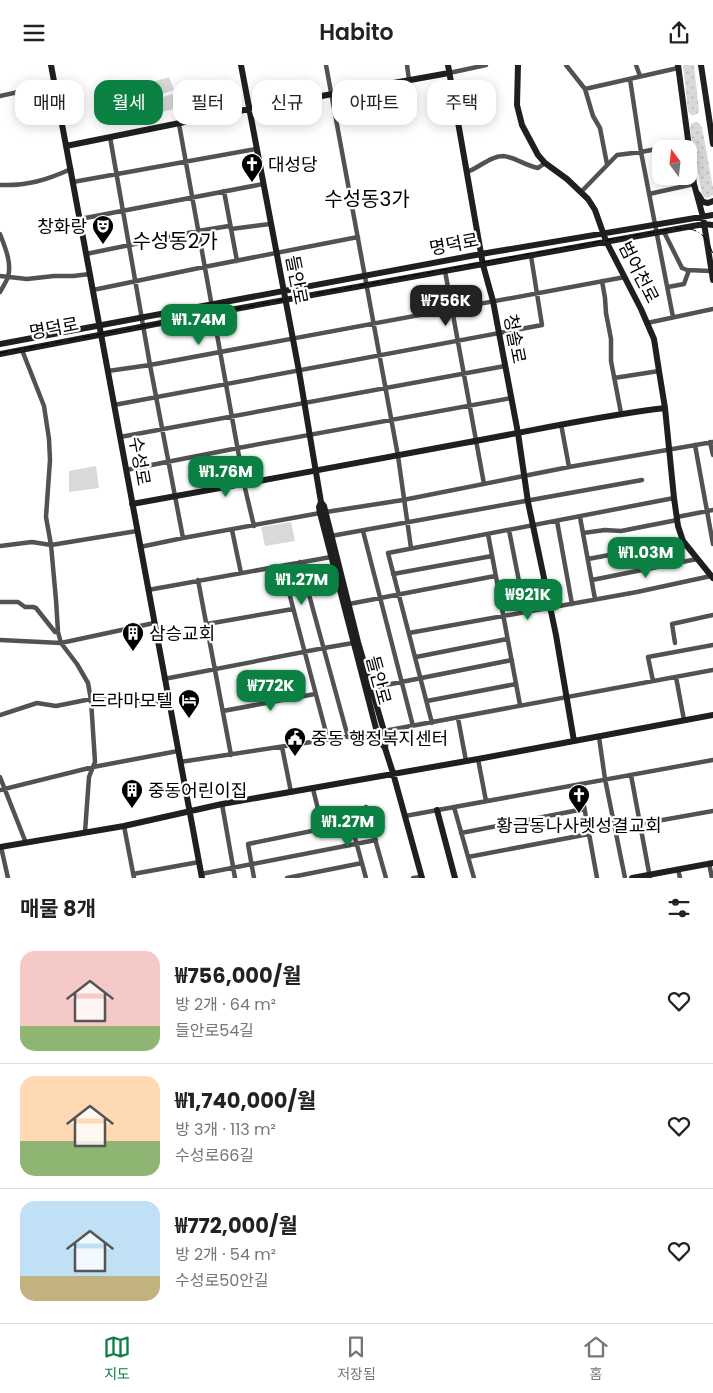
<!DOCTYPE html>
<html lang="ko">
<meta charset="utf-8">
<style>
:root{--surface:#fff;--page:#f2f2f2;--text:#222;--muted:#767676;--line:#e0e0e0;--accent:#0b8043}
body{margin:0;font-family:Poppins,"Noto Sans KR",sans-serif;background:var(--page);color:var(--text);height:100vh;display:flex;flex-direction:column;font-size:19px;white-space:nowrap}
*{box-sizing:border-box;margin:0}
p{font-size:16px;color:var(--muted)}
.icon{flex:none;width:28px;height:28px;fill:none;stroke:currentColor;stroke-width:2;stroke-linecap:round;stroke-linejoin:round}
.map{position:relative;height:813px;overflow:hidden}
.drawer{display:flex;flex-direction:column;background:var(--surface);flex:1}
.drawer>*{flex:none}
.guide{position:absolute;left:15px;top:15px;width:684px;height:45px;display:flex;gap:10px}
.needle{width:32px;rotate:345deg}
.tools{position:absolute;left:652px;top:75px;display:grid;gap:10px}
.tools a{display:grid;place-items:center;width:45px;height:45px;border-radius:10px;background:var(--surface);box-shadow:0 2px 12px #0003;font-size:25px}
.price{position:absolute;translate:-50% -42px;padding:0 11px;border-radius:10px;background:var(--accent);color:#fff;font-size:16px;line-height:32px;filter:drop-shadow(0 1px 2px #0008)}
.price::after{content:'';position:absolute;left:50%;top:30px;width:15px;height:11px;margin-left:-8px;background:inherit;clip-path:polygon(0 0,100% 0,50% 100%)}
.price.selected{background:#222;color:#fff}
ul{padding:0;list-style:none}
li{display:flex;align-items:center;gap:15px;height:125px;padding:0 20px}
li+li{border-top:1px solid var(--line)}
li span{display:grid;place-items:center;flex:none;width:140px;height:100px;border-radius:15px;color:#555}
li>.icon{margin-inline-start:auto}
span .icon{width:60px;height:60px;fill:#fffc;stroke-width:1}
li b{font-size:21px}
h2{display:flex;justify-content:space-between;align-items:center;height:60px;padding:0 20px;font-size:21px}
.pill{padding:0 18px;border-radius:15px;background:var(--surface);box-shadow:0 2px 12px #0003;font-size:18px;line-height:45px}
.pill.selected{background:var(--accent);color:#fff}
header{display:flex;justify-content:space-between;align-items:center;height:65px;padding:0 20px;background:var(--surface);font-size:22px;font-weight:600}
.menu{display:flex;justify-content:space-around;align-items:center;height:70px;border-top:1px solid var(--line);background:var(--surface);font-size:14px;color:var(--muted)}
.menu a{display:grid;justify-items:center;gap:2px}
.menu .selected{color:var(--accent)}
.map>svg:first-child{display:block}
.park{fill:#d9d9d9}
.garden{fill:url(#garden-dots)}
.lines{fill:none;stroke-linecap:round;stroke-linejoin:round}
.street{stroke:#525252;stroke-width:4.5}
.secondary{stroke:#1f1f1f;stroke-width:6}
.rail{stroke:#000;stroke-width:1;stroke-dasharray:8 2.5 1 2.5;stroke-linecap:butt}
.labels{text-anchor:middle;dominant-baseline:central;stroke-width:4.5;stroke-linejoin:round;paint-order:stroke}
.poi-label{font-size:18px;fill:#000;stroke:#fff;text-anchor:start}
.street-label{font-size:18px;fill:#000;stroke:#fff}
.quarter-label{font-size:20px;fill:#000;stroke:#fff}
</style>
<header><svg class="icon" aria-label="menu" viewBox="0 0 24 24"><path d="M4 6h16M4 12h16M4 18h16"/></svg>Habito<svg class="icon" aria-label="share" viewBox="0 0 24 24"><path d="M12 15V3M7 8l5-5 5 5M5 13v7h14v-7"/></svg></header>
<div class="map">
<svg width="713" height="813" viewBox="0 0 713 813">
<defs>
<pattern id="garden-dots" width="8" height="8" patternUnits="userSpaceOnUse" patternTransform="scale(1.25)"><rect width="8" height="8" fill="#d9d9d9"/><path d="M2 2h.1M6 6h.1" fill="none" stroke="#b8b8b8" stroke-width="1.8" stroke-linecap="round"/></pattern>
</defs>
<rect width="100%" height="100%" fill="#fff"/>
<!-- park -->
<path class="park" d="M169,12L174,25L150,33L146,19Z
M175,28L179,42L156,49L151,36Z
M96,401L99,423L69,427V406Z
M291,457L295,476L265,481L261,462Z"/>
<!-- garden -->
<path class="garden" d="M683,0H694L699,45L698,48L695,50H691L688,46Z
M695,57L699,58L702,62L713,123V130L708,133L704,132L702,129L690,64L691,59Z"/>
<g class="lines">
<!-- street -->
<path class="street" d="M326,0L398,391L411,483
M407,0L409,15
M566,0L585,24L678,3
M636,0L640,11
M449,8L486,0
M630,14L641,87L673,252
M585,24L593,51L600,63L607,99
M0,31L54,19
M179,59L244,419L254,461
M110,72L150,300L183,473
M467,107C479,103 490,91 503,91C515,92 526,101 538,103L545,98
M73,117L256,84
M0,120C27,121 47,115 71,104
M224,126L237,196
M581,127L617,90L641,87L688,78
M649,129L694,119
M80,154L263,119
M664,167L682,203L687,205L711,206
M0,169C5,182 12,198 8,212C6,217 3,222 0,227
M86,189L198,166L229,161L231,164L270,159
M445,206L484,419
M0,211L27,214L54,211H73L90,209
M602,216L605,233L606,248L611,274V296L621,348
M668,222L684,219L689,205
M93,225L204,202L358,172
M647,258L713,244
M22,285L44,341L49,374L50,395L46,452L51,480L56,535L58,567L61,578L77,599L88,618L91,635L95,697L89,712L85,767
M108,306L150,300L625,212
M614,313L659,306
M114,340L542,260L531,191
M561,359L569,402
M120,372L505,301
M710,377L713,390
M695,380L713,479
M126,405L238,383L511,333
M326,447L403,435L569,402L713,377
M580,452L595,534
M677,452L713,445
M557,456L572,539
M232,465L241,508
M509,465L525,547
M363,466L413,661
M583,468L605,465L621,466L677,455
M488,469L520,640
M331,471L642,415
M0,481L32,477L51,480L137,466
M140,482L183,473L320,448
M588,494L683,476
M300,497L348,672
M282,501L328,675
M393,509L492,491
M198,515L231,690
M592,515L697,494
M148,525L331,492
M0,537H18L25,542H33L36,543L55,567H58
M349,539L495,511
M207,559L293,544
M409,568L637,527L711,511
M0,575L61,578L154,558
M675,578L672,559L713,550
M416,592L507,574
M676,612L684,655
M164,614L324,583L353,578
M653,616L648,592L713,580
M371,623L512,595
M427,636L516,619
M223,646L315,629
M0,650L37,638L56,641L91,634L168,637
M458,653L466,696
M432,658L388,488L674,433
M384,666L713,605
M599,672L605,714L625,813
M282,682L291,727
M478,694L486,736
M180,697L377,667
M631,710L650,813
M0,712L26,778
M580,719L597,813
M313,724L323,764
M0,725L93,702L178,686
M222,739L235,813
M366,742L386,813
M454,742L474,813
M405,751L713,695
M351,758L374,752
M640,759L713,746
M124,761L134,813
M461,768L584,744
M1,782L8,813
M468,792L589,769
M709,798L712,813
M678,804L680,813
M133,809L199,797
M201,809L376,775
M254,813L248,779L351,758L366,813
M287,813L362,798
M413,813L422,812"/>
<!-- secondary -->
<path class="secondary" d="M51,0L202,813
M241,0L299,306L321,437L324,441L358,577L384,666L386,674L385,683
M448,0L483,200L493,236L499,268L518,368L528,437L556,570L574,676
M518,0L517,40L522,60L538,90L545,98L567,114L588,134L595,145L606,176L641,244L654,274L659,306L665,343L674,433L678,461L683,476L713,513
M678,0L694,119L703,152L713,215
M701,0L713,79
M66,81L249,44L449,8
M698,129L703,137L708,138L713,136
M0,279L481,189L713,150
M0,289L213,248L704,159L713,160
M321,437L319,442L320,448L379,675L385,683L393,708L422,813
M132,439C243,419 353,399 464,378C531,366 597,351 665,343
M437,745L455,813
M0,782L124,761L222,739L478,694L713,650
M632,813L713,798"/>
<!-- rail -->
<path class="rail" d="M0,288L517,191L672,164C695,161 705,167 713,189"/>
</g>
<!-- icons -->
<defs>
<g id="church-pin" transform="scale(1.125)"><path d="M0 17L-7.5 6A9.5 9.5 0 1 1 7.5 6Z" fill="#000" stroke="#fff"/><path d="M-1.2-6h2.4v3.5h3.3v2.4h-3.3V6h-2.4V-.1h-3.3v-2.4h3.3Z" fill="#fff"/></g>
<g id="theatre-pin" transform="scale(1.125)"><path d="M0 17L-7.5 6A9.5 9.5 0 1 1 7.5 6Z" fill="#000" stroke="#fff"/><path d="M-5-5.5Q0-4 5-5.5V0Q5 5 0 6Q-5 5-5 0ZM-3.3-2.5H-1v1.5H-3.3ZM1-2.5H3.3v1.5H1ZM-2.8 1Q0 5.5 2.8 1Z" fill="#fff"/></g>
<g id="building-pin" transform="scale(1.125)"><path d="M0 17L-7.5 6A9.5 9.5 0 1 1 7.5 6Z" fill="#000" stroke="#fff"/><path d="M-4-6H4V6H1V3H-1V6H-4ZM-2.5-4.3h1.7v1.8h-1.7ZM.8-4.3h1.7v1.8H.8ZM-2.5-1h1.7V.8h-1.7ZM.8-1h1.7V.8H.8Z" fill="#fff"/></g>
<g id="hotel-pin" transform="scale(1.125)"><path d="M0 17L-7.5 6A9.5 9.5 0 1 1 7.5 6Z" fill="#000" stroke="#fff"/><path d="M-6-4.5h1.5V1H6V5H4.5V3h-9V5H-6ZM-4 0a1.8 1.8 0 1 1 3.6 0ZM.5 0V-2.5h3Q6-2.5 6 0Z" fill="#fff"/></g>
<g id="civic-pin" transform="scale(1.125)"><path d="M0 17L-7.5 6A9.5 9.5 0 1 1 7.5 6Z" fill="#000" stroke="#fff"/><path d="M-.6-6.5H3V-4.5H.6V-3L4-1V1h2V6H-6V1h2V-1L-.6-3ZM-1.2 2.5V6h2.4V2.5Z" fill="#fff"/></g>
</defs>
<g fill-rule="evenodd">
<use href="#church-pin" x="252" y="99"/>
<use href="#theatre-pin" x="103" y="161"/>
<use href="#building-pin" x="133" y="568"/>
<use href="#hotel-pin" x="189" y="635"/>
<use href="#civic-pin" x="295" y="673"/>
<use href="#building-pin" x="132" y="725"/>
<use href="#church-pin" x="579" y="730"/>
</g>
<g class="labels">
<!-- poi labels -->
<g class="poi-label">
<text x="268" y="99">대성당</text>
<text x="87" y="161" text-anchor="end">창화랑</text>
<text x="149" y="568">삼승교회</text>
<text x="173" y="635" text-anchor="end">드라마모텔</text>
<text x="311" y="673">중동 행정복지센터</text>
<text x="148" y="725">중동어린이집</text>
<text x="579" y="760" text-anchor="middle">황금동나사렛성결교회</text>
</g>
<!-- street labels -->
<g class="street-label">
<text transform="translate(454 179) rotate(-11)">명덕로</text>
<text transform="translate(639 207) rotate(63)">범어천로</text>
<text transform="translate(297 215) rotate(79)">들안로</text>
<text transform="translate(54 263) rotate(-11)">명덕로</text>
<text transform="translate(515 274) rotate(79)">청솔로</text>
<text transform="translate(140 396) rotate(80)">수성로</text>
<text transform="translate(379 615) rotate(75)">들안로</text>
</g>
<!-- quarter labels -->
<g class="quarter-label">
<text x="367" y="134">수성동3가</text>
<text x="175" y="176">수성동2가</text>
</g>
</g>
</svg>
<div class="tools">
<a><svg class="needle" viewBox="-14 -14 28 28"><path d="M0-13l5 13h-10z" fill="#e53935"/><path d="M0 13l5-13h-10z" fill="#767676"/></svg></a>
</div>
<b class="price selected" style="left:446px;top:262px">₩756K</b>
<b class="price" style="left:199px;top:281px">₩1.74M</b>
<b class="price" style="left:226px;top:433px">₩1.76M</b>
<b class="price" style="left:646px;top:514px">₩1.03M</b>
<b class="price" style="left:302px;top:541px">₩1.27M</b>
<b class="price" style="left:528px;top:556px">₩921K</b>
<b class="price" style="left:271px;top:647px">₩772K</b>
<b class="price" style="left:348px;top:783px">₩1.27M</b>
<div class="guide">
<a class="pill">매매</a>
<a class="pill selected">월세</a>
<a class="pill">필터</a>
<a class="pill">신규</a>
<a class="pill">아파트</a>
<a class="pill">주택</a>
</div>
</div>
<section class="drawer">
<h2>매물 8개<svg class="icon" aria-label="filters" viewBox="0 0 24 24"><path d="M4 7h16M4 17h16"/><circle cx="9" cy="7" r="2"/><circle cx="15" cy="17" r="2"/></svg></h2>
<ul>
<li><span style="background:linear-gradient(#f6c9c9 75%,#8fb573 0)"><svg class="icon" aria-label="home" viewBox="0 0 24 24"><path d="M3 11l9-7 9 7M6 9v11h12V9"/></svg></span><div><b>₩756,000/월</b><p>방 2개 · 64 m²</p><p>들안로54길</p></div><svg class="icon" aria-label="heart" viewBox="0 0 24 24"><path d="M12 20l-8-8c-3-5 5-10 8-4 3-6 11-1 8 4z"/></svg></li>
<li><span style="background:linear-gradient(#ffd9b3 65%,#8fb573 0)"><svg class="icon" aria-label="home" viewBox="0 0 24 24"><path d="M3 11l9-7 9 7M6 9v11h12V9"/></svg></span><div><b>₩1,740,000/월</b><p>방 3개 · 113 m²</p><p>수성로66길</p></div><svg class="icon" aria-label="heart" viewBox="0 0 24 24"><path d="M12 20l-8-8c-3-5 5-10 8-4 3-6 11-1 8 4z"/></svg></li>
<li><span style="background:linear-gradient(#bfe0f5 75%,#c2b280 0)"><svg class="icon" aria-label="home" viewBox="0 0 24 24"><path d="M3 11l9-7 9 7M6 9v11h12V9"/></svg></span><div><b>₩772,000/월</b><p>방 2개 · 54 m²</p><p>수성로50안길</p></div><svg class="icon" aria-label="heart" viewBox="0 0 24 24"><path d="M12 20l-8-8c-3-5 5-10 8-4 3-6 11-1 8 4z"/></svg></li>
</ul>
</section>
<nav class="menu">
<a class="selected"><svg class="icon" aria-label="map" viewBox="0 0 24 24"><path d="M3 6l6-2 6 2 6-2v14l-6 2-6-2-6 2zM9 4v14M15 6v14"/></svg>지도</a>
<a><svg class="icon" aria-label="saved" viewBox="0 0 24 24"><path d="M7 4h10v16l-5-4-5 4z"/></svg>저장됨</a>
<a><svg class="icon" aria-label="home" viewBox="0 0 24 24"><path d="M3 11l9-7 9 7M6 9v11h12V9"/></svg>홈</a>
</nav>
